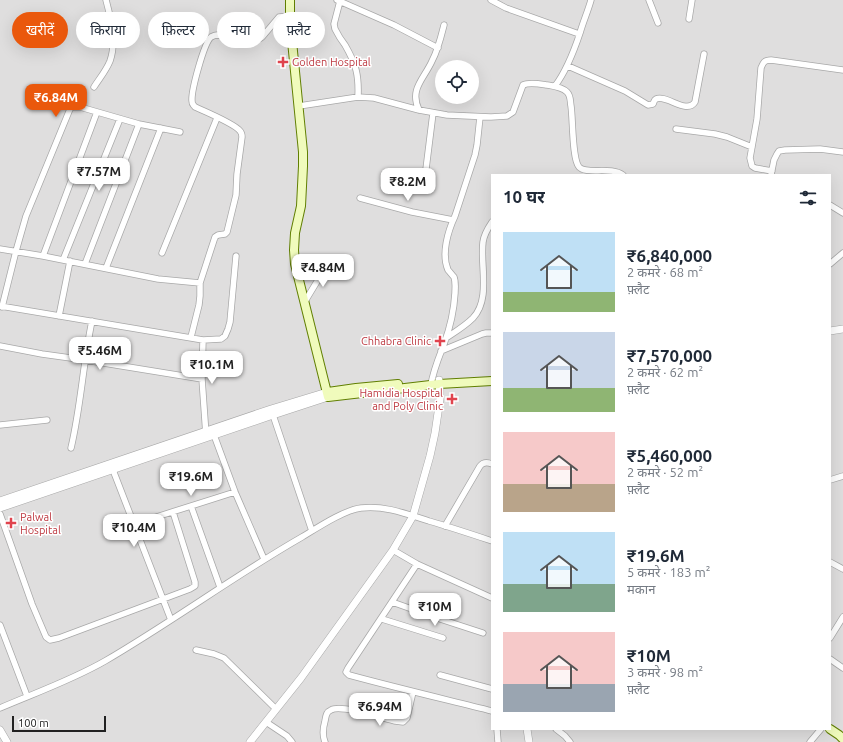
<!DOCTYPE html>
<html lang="hi">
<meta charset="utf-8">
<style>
:root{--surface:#fff;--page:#f6f6f7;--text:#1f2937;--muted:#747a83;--accent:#ea580c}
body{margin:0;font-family:Ubuntu,"Noto Sans Devanagari",sans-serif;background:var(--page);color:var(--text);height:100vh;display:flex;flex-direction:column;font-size:15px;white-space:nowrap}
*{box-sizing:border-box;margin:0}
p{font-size:13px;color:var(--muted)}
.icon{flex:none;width:22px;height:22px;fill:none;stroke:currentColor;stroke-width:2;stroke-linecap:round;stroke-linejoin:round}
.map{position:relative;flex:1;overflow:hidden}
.details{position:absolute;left:491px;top:174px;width:340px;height:556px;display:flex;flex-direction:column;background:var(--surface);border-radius:0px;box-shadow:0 4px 16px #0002}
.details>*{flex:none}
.top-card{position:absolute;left:12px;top:12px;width:380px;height:36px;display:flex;gap:8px}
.tools{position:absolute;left:435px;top:60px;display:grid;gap:8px}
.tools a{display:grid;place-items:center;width:44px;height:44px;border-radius:50%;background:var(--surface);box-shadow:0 4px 16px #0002;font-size:20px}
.scale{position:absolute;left:12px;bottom:10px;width:94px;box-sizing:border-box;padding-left:4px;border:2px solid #212121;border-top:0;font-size:11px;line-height:14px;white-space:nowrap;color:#212121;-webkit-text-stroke:3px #fff;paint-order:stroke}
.price{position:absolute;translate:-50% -34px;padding:0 9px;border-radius:8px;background:#fff;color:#222;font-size:13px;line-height:26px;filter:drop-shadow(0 1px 2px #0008)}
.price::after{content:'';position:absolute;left:50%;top:24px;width:12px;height:9px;margin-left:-6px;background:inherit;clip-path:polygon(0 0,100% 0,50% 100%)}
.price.on{background:var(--accent);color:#fff}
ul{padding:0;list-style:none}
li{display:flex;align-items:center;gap:12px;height:100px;padding:0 12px}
li span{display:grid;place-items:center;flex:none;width:112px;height:80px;border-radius:0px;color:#555}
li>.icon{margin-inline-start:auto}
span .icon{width:48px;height:48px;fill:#fffc;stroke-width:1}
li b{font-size:17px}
h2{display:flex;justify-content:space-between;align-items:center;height:48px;padding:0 12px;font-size:17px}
.tag{padding:0 14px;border-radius:18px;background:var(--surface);box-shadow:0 4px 16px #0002;font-size:14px;line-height:36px}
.tag.on{background:var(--accent);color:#fff}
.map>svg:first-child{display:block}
.residential{fill:#dfdede;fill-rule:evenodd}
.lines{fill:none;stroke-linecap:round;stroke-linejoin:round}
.minor-casing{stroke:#a8a8a8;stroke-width:7}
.tertiary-casing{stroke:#a8a8a8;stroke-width:8}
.secondary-casing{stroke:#617f02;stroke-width:10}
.minor{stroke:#fff;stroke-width:5.5}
.tertiary{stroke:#fff;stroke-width:7}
.secondary{stroke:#f0fbbc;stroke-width:8}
.health-dot{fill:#e0444e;stroke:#fff;stroke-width:1.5}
.labels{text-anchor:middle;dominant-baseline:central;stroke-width:3;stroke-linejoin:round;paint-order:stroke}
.health-label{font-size:11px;fill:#be3a42;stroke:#fff;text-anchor:start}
</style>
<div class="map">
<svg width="843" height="742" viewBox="0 0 843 742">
<rect width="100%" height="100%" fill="#f2f0e8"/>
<!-- residential -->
<path class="residential" d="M0,0H843V742H0ZM442,67H472V97H442ZM492,175H830V729H492Z"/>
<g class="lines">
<!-- minor casing -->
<g class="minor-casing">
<path id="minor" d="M337,0L394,25L438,48
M491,0L506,8L579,34
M649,0L658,23
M340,1L334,24L335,29C338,35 341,40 345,45C356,64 359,75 358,97
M689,19L692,0
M568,66L625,91L648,105L653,104C654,102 654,100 656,99C666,94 687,115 695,102L704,54
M555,86C567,70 574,51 580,33C583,22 588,11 591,0
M94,87C99,79 106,71 110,61C117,41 111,19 106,0
M299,106L358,97L374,98L419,110L447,115L491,117L507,116L513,112L523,85C529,82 540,84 547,85C553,86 562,87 567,92C571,96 570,101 571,106C573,119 572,159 579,167C586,175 611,166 623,175
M419,110C409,89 424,79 432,61C438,50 441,37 444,25
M676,129L715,134L727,137L752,147
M772,171L755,168L752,166L750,158L757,119L761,68C763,63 764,60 771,60L843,70
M406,173C413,173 423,176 426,169L433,113
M771,175L774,160L777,154L779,151L785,150L820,149L843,152
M360,198L412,212L453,220
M830,205L843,213
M0,249L43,256L158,279L200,283
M162,253L217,118
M43,256L97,112
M63,260L120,119
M85,264L139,124
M830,264L843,253
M106,268L161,128
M304,303L327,265
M0,306L203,340L221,339L225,336L228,329L230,322L236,256
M2,307L16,251L26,216L70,109L72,107H80L139,124L180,132
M59,316L70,261
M191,337L199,305L200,296V283L215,237L218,235L225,234L227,232L236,195L237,174L242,137C242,135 242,133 240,131C235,124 204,111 195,107C193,104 192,105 192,101C191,91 204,43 211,37C213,36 216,35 217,35L255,40C258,39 261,39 263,36L279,17L290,16
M446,338C455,332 465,326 473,318C491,299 480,265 483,242C484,234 488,228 492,222
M203,340L202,379L206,435
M0,346L42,354L85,360L202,379
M441,351L482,334L486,333H492
M431,385C433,371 439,357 444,344C450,328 454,310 455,293C455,288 456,282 454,277C452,275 450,272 448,270C441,254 448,231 455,216L475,155L477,145L480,117
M273,415L312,531
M0,425L47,420
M214,435L235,492L264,559
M71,448C81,406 83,363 92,321
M113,470L171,620
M830,480L843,476
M191,506L220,587
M0,514L32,604L46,637L50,640L59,638L190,589L195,586V582L173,512
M153,518L235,492
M445,526L480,466C483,462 487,462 492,464
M393,550L417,564L492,598
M830,562L843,569
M417,564L348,668L346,672L349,675C397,688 444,699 492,711
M392,602L437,618L483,633
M382,619L443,638
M0,625L27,696
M830,638L843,617
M196,650L214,654L224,658L276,709
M830,659L843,668
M440,675L492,689
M0,708C35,693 72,680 105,661C172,622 234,576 302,537C317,528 344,510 361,508C384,505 407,514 429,521C450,527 471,534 492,541
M266,722L287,736L292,742
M497,729L498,742
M556,729L565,736L570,742
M325,742C322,735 323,728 325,721C326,716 326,712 331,710C341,704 382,718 395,721L403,722L407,718L413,692
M810,742L821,729"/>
</g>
<!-- tertiary casing -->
<g class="tertiary-casing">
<path id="tertiary" d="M830,331L843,329
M0,501L271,409L327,392
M0,508L273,415L328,397
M527,729L529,742
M0,730L7,742
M250,742L301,678L393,550L413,516L430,456L435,433L440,399L439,380"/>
</g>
<!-- secondary casing -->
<g class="secondary-casing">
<path id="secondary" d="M290,0V21L303,152V166L301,206L295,233L294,250L295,264L328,397L439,384L492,381
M328,392L356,388L398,384
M830,729L839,735L843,739"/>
</g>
<!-- minor -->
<use href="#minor" class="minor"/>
<!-- tertiary -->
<use href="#tertiary" class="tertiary"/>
<!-- secondary -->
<use href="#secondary" class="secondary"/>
</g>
<!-- markers -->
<g class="health-dot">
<path d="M281 56h4v4h4v4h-4v4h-4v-4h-4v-4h4z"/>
<path d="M438 335h4v4h4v4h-4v4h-4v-4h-4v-4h4z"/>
<path d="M450 393h4v4h4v4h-4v4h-4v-4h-4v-4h4z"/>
<path d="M9 517h4v4h4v4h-4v4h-4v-4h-4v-4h4z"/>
</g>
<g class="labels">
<!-- health labels -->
<g class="health-label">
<text x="292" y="62">Golden Hospital</text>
<text x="431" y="341" text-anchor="end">Chhabra Clinic</text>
<text x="443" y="393" text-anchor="end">Hamidia Hospital<tspan x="443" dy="13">and Poly Clinic</tspan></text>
<text x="20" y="517">Palwal<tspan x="20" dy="13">Hospital</tspan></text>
</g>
</g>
</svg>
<div class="tools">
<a><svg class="icon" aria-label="locate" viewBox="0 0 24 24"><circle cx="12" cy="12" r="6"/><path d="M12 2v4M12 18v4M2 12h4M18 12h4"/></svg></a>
</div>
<div class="scale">100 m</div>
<b class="price on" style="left:56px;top:118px">₹6.84M</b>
<b class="price" style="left:99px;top:192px">₹7.57M</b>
<b class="price" style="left:408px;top:202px">₹8.2M</b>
<b class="price" style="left:323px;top:288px">₹4.84M</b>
<b class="price" style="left:100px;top:371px">₹5.46M</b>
<b class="price" style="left:212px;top:385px">₹10.1M</b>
<b class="price" style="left:191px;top:497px">₹19.6M</b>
<b class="price" style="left:134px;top:548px">₹10.4M</b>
<b class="price" style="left:435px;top:627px">₹10M</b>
<b class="price" style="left:380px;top:727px">₹6.94M</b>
<div class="top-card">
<a class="tag on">खरीदें</a>
<a class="tag">किराया</a>
<a class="tag">फ़िल्टर</a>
<a class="tag">नया</a>
<a class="tag">फ़्लैट</a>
</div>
<section class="details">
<h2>10 घर<svg class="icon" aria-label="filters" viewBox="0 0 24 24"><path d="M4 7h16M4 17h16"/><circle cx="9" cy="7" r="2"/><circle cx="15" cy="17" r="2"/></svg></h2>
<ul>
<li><span style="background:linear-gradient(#bfe0f5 75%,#8fb573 0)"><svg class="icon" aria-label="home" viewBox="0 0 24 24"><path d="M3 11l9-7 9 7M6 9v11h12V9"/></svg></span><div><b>₹6,840,000</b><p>2 कमरे · 68 m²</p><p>फ़्लैट</p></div></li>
<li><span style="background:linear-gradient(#c9d6e8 70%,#8fb573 0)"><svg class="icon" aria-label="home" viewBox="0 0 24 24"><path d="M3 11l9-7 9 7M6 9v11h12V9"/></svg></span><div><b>₹7,570,000</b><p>2 कमरे · 62 m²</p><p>फ़्लैट</p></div></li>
<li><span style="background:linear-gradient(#f6c9c9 65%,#b9a48a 0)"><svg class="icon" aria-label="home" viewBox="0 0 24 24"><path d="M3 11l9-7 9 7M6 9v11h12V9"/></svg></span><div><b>₹5,460,000</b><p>2 कमरे · 52 m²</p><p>फ़्लैट</p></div></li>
<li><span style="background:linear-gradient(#bfe0f5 65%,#7fa58c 0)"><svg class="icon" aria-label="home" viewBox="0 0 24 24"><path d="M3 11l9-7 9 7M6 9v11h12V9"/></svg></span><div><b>₹19.6M</b><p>5 कमरे · 183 m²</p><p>मकान</p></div></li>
<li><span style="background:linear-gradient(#f6c9c9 65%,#9aa5b1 0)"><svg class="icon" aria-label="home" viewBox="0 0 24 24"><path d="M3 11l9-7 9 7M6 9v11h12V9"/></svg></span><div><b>₹10M</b><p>3 कमरे · 98 m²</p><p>फ़्लैट</p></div></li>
</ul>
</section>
</div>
